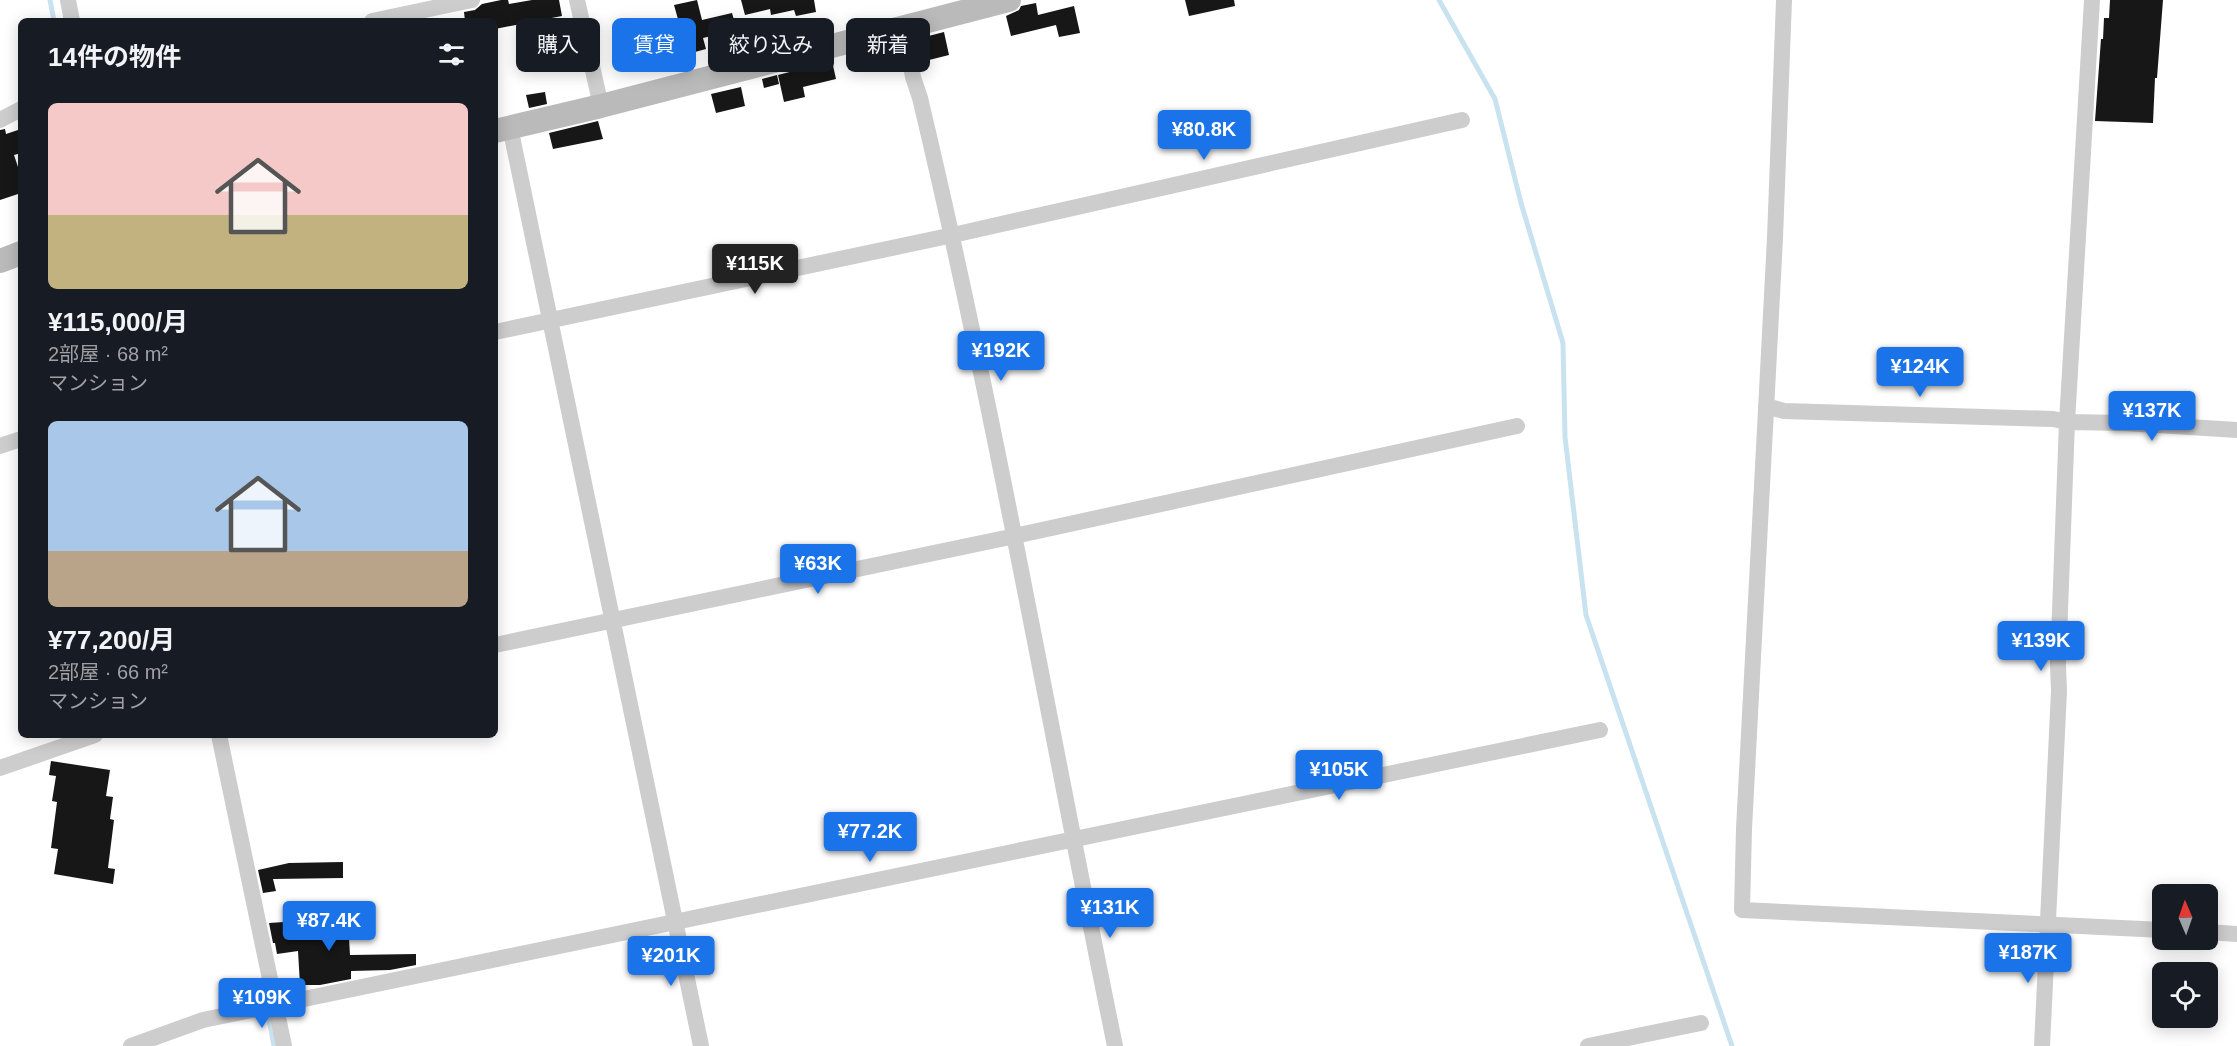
<!DOCTYPE html>
<html lang="ja">
<meta charset="utf-8">
<style>
:root{--surface:#171b24;--page:#20242c;--text:#f1f3f6;--muted:#9ea1a6;--accent:#1a73e8}
body{margin:0;font-family:Arial,"Noto Sans JP",sans-serif;background:var(--page);color:var(--text);height:100vh;display:flex;flex-direction:column;font-size:22px;white-space:nowrap}
*{box-sizing:border-box;margin:0}
p{font-size:20px;color:var(--muted)}
.icon{flex:none;width:33px;height:33px;fill:none;stroke:currentColor;stroke-width:2;stroke-linecap:round;stroke-linejoin:round}
.map{position:relative;flex:1;overflow:hidden}
.drawer{position:absolute;left:18px;top:18px;width:480px;height:720px;display:flex;flex-direction:column;background:var(--surface);border-radius:9px;box-shadow:0 3px 15px #0003}
.drawer>*{flex:none}
.guide{position:absolute;left:516px;top:18px;width:570px;height:54px;display:flex;gap:12px}
.needle{width:39px;rotate:358deg}
.controls{position:absolute;left:2152px;top:884px;display:grid;gap:12px}
.controls a{display:grid;place-items:center;width:66px;height:66px;border-radius:9px;background:var(--surface);box-shadow:0 3px 15px #0003;font-size:30px}
.price{position:absolute;translate:-50% -51px;padding:0 14px;border-radius:6px;background:var(--accent);color:#fff;font-size:20px;line-height:39px;filter:drop-shadow(0 2px 3px #0008)}
.price::after{content:'';position:absolute;left:50%;top:36px;width:18px;height:14px;margin-left:-9px;background:inherit;clip-path:polygon(0 0,100% 0,50% 100%)}
.price.on{background:#222;color:#fff}
ul{padding:0;list-style:none}
li{display:grid;align-content:center;gap:12px;height:318px;padding:0 30px}
li span{display:grid;place-items:center;height:186px;border-radius:9px;color:#555}
li>.icon{margin-inline-start:auto}
span .icon{width:108px;height:108px;fill:#fffc;stroke-width:1}
li b{font-size:26px}
h2{display:flex;justify-content:space-between;align-items:center;height:72px;padding:0 30px;font-size:26px}
.chip{padding:0 21px;border-radius:9px;background:var(--surface);box-shadow:0 3px 15px #0003;font-size:21px;line-height:54px}
.chip.on{background:var(--accent);color:#fff}
.map>svg:first-child{display:block}
.lines{fill:none;stroke-linecap:round;stroke-linejoin:round}
.stream{stroke:#c9e2ef;stroke-width:5}
.building{fill:#171717}
.street{stroke:#cdcdcd;stroke-width:16}
.secondary{stroke:#bababa;stroke-width:24}
</style>
<div class="map">
<svg width="2237" height="1046" viewBox="0 0 2237 1046">
<rect width="100%" height="100%" fill="#fff"/>
<g class="lines">
<!-- stream -->
<path class="stream" d="M50,0L54,21
M1439,0L1495,99L1521,203L1563,343L1565,437L1586,615L1732,1046
M263,987L274,1046"/>
</g>
<!-- building -->
<path class="building" d="M501,0H508L509,4L532,0H559L562,16L495,29V21H465L464,12L475,10L482,4Z
M697,0L702,20L732,13L737,30L703,38L706,49L684,55L679,38L683,37L674,5Z
M741,0H814L816,12L796,16L794,10L771,15L770,9L745,15Z
M1185,0H1234L1235,6L1189,16Z
M2110,0H2163L2157,78H2155L2153,123L2095,121L2101,39H2103L2104,18H2109Z
M1036,3L1038,15L1074,6L1080,33L1059,37L1056,25L1011,36L1006,16L1019,10L1021,6Z
M944,32L949,55L921,62L917,39Z
M832,61L836,79L803,87L805,97L784,102L778,75Z
M777,75L779,84L764,88L762,79Z
M741,87L745,106L716,113L711,94Z
M545,92L547,104L529,108L526,95Z
M598,121L603,139L553,149L549,133Z
M5,129L6,134L21,129V153L14,155L21,176V193L0,200V130Z
M51,761L110,770L106,796L113,797L110,819L114,820L108,868L115,869L113,884L54,874L58,849L51,848L57,802L52,801L56,776L49,775Z
M343,862V878L273,879L276,891L263,893L258,870L289,863Z
M284,922H348L350,955L416,954V965L390,970L351,971V979L320,985H300L298,951L277,954L275,943H273L269,923Z"/>
<g class="lines">
<!-- street -->
<path class="street" d="M68,0L72,21
M577,0L601,106
M1784,0L1775,238L1744,829L1742,910L2163,930
M372,21L472,0
M904,27L913,77L920,98C995,412 1050,730 1115,1046
M0,120L21,109
M510,127L701,1046
M495,332L953,235L1462,120
M1766,406L1784,411L2053,419L2067,422L2125,423L2237,430
M0,446L21,439
M495,645L1015,536L1517,426
M219,735L284,1046
M0,768L95,735
M2208,932L2237,934
M131,1046L203,1020L1600,730
M1588,1046L1701,1023
M2042,1046L2059,691L2058,665L2067,422L2092,0"/>
<!-- secondary -->
<path class="secondary" d="M495,131L601,106L1009,0
M0,261L21,253"/>
</g>
</svg>
<div class="controls">
<a><svg class="needle" viewBox="-14 -14 28 28"><path d="M0-13l5 13h-10z" fill="#e53935"/><path d="M0 13l5-13h-10z" fill="#9ea1a6"/></svg></a>
<a><svg class="icon" aria-label="locate" viewBox="0 0 24 24"><circle cx="12" cy="12" r="6"/><path d="M12 2v4M12 18v4M2 12h4M18 12h4"/></svg></a>
</div>
<b class="price" style="left:1204px;top:161px">¥80.8K</b>
<b class="price on" style="left:755px;top:295px">¥115K</b>
<b class="price" style="left:1001px;top:382px">¥192K</b>
<b class="price" style="left:1920px;top:398px">¥124K</b>
<b class="price" style="left:2152px;top:442px">¥137K</b>
<b class="price" style="left:818px;top:595px">¥63K</b>
<b class="price" style="left:2041px;top:672px">¥139K</b>
<b class="price" style="left:1339px;top:801px">¥105K</b>
<b class="price" style="left:870px;top:863px">¥77.2K</b>
<b class="price" style="left:1110px;top:939px">¥131K</b>
<b class="price" style="left:329px;top:952px">¥87.4K</b>
<b class="price" style="left:2028px;top:984px">¥187K</b>
<b class="price" style="left:671px;top:987px">¥201K</b>
<b class="price" style="left:262px;top:1029px">¥109K</b>
<div class="guide">
<a class="chip">購入</a>
<a class="chip on">賃貸</a>
<a class="chip">絞り込み</a>
<a class="chip">新着</a>
</div>
<section class="drawer">
<h2>14件の物件<svg class="icon" aria-label="filters" viewBox="0 0 24 24"><path d="M4 7h16M4 17h16"/><circle cx="9" cy="7" r="2"/><circle cx="15" cy="17" r="2"/></svg></h2>
<ul>
<li><span style="background:linear-gradient(#f6c9c9 60%,#c2b280 0)"><svg class="icon" aria-label="home" viewBox="0 0 24 24"><path d="M3 11l9-7 9 7M6 9v11h12V9"/></svg></span><div><b>¥115,000/月</b><p>2部屋 · 68 m²</p><p>マンション</p></div></li>
<li><span style="background:linear-gradient(#a9c7e8 70%,#b9a48a 0)"><svg class="icon" aria-label="home" viewBox="0 0 24 24"><path d="M3 11l9-7 9 7M6 9v11h12V9"/></svg></span><div><b>¥77,200/月</b><p>2部屋 · 66 m²</p><p>マンション</p></div></li>
</ul>
</section>
</div>
